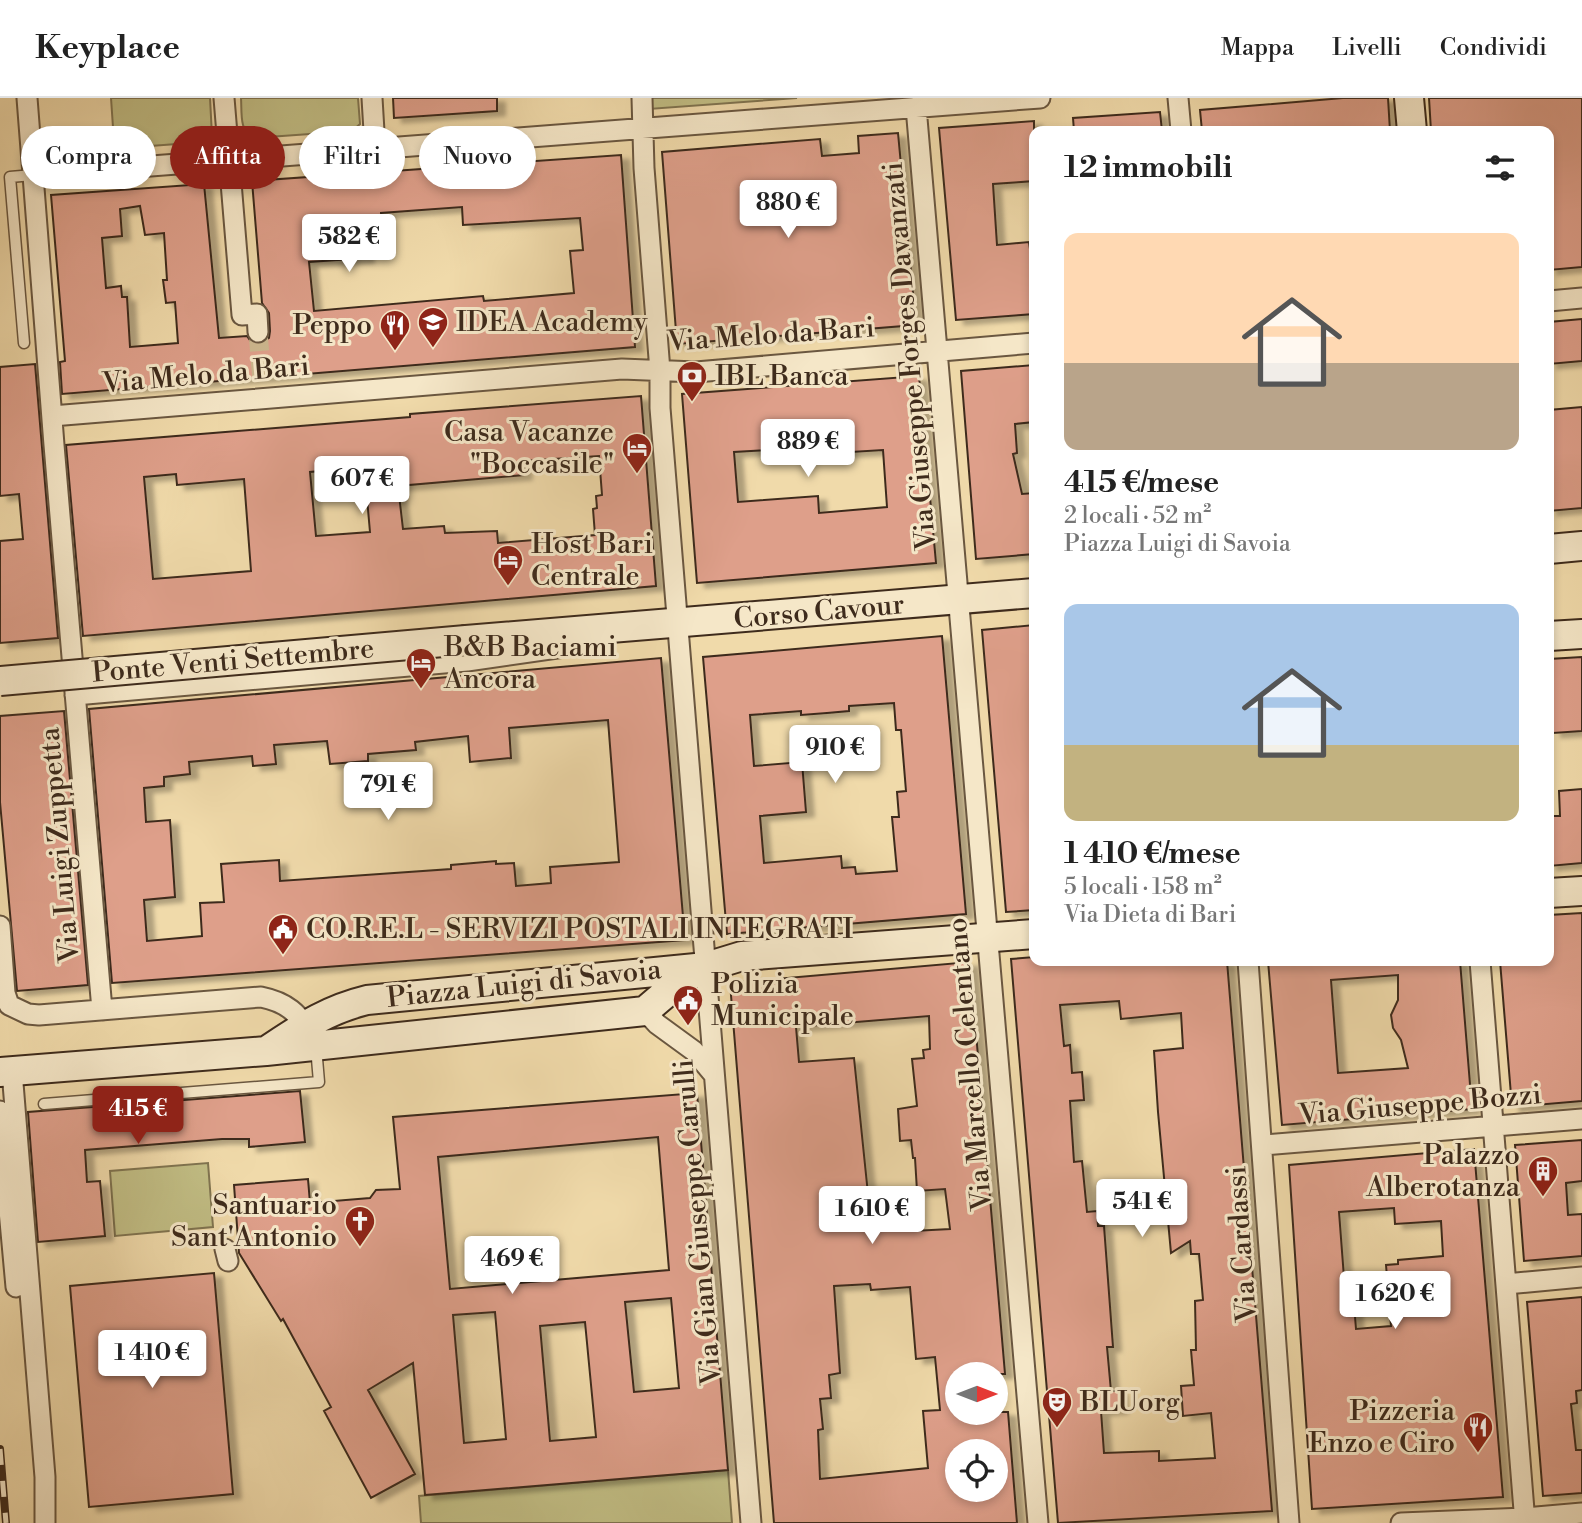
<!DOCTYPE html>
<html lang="it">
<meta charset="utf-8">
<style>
:root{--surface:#fff;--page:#f6f6f6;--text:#222;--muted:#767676;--line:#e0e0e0;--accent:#8f2418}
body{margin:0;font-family:"Libre Bodoni",serif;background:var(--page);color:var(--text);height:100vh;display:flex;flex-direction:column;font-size:26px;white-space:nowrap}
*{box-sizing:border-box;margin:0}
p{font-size:23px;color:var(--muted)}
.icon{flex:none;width:38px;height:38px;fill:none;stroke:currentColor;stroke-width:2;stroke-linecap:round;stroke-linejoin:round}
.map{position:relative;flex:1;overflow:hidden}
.drawer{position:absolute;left:1029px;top:28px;width:525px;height:840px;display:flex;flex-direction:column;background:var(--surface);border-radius:14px;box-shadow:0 4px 10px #0003}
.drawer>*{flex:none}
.guide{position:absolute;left:21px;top:28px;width:665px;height:63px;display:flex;gap:14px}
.needle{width:46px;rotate:90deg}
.buttons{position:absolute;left:945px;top:1264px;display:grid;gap:14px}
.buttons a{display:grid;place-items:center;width:63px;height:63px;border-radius:50%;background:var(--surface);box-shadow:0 4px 10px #0003;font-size:35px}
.price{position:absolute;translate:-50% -60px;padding:0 16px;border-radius:7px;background:#fff;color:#222;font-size:23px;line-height:46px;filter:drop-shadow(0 2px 4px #0008)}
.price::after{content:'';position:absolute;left:50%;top:42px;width:21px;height:16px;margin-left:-10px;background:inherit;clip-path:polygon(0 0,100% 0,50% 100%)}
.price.active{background:var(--accent);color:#fff}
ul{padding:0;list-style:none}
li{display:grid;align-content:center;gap:14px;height:371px;padding:0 35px}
li span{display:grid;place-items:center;height:217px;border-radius:14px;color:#555}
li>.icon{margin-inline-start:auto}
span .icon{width:126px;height:126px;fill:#fffc;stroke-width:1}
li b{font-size:30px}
h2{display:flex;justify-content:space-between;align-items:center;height:84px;padding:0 35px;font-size:30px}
.pill{padding:0 24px;border-radius:32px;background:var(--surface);box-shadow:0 4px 10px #0003;font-size:24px;line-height:63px}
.pill.active{background:var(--accent);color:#fff}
header{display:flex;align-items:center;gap:42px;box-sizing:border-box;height:98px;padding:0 35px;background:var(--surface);border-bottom:2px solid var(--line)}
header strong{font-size:33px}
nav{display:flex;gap:38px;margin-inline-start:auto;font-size:24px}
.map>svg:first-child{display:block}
.green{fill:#c1bd84;stroke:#807450;stroke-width:2}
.building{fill:#de9f8a;stroke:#3e2b1c;stroke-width:2;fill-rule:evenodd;filter:url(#shadow)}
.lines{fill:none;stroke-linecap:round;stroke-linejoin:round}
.street-tunnel{stroke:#ccb78e;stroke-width:19;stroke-dasharray:19 10;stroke-linecap:butt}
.lane-casing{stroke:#6a5740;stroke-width:13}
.street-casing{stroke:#6a5740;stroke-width:23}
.secondary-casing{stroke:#3e2b1c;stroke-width:32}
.lane{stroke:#f5e7c8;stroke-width:10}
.street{stroke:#f5e7c8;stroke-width:19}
.secondary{stroke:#f5e7c8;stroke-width:28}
.rail-casing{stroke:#3e2b1c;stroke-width:8}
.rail{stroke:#f5e7c8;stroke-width:5;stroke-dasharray:16;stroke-linecap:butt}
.secondary-bridge-casing{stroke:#3e2b1c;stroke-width:32;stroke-linecap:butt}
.secondary-bridge{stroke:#f5e7c8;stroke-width:28}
.labels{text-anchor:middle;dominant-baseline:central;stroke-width:6;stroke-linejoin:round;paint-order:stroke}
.poi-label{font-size:28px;fill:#3e2b1c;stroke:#f5e7c8;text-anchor:start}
.street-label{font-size:28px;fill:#3e2b1c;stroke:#f5e7c8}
</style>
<header>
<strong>Keyplace</strong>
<nav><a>Mappa</a><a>Livelli</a><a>Condividi</a></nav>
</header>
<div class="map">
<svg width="1582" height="1425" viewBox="0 0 1582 1425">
<defs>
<filter id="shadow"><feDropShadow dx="8" dy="4.5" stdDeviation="2" flood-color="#0004"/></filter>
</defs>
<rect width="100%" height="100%" fill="#f0daaa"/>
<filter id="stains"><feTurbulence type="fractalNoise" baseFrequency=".00286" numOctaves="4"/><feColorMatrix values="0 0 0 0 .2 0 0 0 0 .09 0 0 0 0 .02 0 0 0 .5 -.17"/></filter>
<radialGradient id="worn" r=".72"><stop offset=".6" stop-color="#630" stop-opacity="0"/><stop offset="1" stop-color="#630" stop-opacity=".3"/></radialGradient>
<!-- green -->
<path class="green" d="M111,0H210L212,38L204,44L123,50L114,44Z
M241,0H358L360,26L352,33L253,40C239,33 242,14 241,0Z
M648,0H797L649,11Z
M208,1065L213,1129L115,1138L110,1073Z
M728,1372L732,1425H421L419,1398Z"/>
<!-- building -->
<path class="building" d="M393,0H497V13L394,20Z
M1343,0H1388L1390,33H1202L1200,12Z
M1429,0H1582V169L1549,172V33H1431Z
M1160,14L1162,33H1074L1073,20Z
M1034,23V83L993,86L997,147L1029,144L1031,158H1034V216L956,222L939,30Z
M898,35L916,227L677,246L662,54L820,41L822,58L859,55L858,38Z
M621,57L635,249L62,296L60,264L65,263L51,97L204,86L219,240L247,238L252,245L259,246L269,240L270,233L269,215L262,205L252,83ZM140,108L145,137L164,135L167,182H163L166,205L175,204L178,245L130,249L127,199H122L121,188L106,190L102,140L122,138L120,111ZM462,109L463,127L580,120L583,152L570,153L574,195L484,203L483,198L314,213L309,164L366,160L364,135L382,134L381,115Z
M1582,221V263L1549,266V224Z
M35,266L58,540L0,545V443L23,441L19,396L0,398V269Z
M1034,267V324L1015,326L1017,355L1013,356L1022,396L1034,395V456L976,461L961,273Z
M919,278L936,465L697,485L682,296ZM817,349L818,356L883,352L887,409L819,415L818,398L738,404L734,354Z
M641,298L656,488L83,538L66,347L410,319V316ZM599,358L602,397L596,398L597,410L593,411L595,437L498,445L497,433L445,435L444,428L403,431L398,388L524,377L523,363ZM354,370L356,390L366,389L370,434L316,438L310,374ZM176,376L177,387L244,381L251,473L153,481L144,379Z
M1582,309V410L1549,413V312Z
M1034,527V812L1006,814L982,532Z
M942,538L966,816L727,836L703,559ZM894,605L896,632H901L906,693L897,694L899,719H892L897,773L856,776L855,769L842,770L841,758L764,765L760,718L806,714L802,664L754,668L750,617L801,613V617L827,615L849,613V608Z
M1582,559V633L1553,635L1552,616H1549V561Z
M661,560L685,842L112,885L89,611ZM608,622L619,764L550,769L551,785L516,788L514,765L496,766V763L451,767V771L280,783L279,762L221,766L224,804L200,805L202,838L147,843L144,802L175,799L170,722L146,724L144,690L164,688V679L190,676L189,664L252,658L253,668L276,666L274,647L327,643L330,666L368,663V656L416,652L415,644L468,638L470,664L511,660L509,630Z
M64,613L88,887L17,893L0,704V618Z
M1582,691V765L1549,768V718H1560L1559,693Z
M1582,815V1003L1512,1009L1500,863H1549V817Z
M1034,859V863H1227L1272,1413L1058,1425L1011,861ZM1119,903L1121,921L1181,915L1183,950L1154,953L1158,1014L1171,1155L1190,1143L1191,1156H1199L1203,1202L1195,1203L1196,1252H1191L1194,1287L1181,1288L1183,1318L1211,1315L1215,1360L1159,1363V1353L1104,1355L1101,1313L1120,1311L1119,1293H1111L1107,1249H1113L1104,1128H1098L1097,1113L1087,1114L1082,1063L1074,1064L1070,1003L1084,1002L1082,974L1072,975L1070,947L1064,948L1060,907Z
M1268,863H1460L1472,1011L1282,1027ZM1398,877V902L1391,917L1393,930L1401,942L1408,970L1338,975L1331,882Z
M970,864L1005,1276H957V1314H1008L1017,1425H774L730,885ZM929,918L930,951L923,952L924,960L912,961L917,1008L898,1011L900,1043L911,1042L913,1060H915L917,1093L945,1091L950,1131L913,1133L910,1094L868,1096L854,960L799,964L796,929ZM870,1186L871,1192L910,1189L916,1261L935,1259L940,1312L923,1313L928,1370L820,1381L818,1332L823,1331L820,1301L831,1300L829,1277L840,1275L834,1188ZM957,1353H996V1391H957Z
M300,993L305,1044L249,1049V1041H222L85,1052L87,1084L100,1083L105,1138L38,1144L28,1014Z
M697,995L728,1372L425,1397L413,1265L368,1292L415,1376L371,1400L324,1313L331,1309L283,1221L281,1223L239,1155L234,1087L308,1081L310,1105L370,1100L376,1092L400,1091L393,1019ZM658,1039L669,1172L450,1191L438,1059ZM671,1200L679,1290L634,1294L625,1204ZM495,1214L506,1341L464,1345L453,1217ZM585,1224L596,1339L550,1343L540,1228Z
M1582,1042V1083L1566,1085L1568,1117L1582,1116V1158L1524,1163L1515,1047Z
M1474,1051L1503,1399L1312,1411L1289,1067ZM1394,1110L1395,1126L1441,1123L1443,1158L1398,1162V1166L1386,1167L1391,1228L1356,1231L1354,1206H1346L1339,1114Z
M214,1175L233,1396L89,1409L70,1188Z
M1582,1199V1292L1576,1293L1577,1305L1571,1306L1576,1352H1582V1395L1543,1398L1527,1204Z"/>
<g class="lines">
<!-- street-tunnel -->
<path class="street-tunnel" d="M258,234L262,283"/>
<!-- lane casing -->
<g class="lane-casing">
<path id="lane" d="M24,245L10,79L33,77
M44,1006L319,984L316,949"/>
</g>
<!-- street casing -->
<g class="street-casing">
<path id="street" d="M27,0L54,347L102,912
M224,0L242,217L257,216L258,234
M372,0L375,50
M642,0L644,70L660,273V310L751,1425
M1178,0L1181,33
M916,9L1038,1425
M33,77L1040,0
M1549,203L1582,200
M52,318L622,271L696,274L1034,245
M75,597L467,563L571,548L593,536
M0,828L5,895L9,907L28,916L39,917L261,899C286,904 299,915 311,937
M1248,863L1289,1425
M1480,863L1525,1425
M645,913L657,926L694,953L714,977
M12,973L45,1379V1425
M0,1013L16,1189
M1263,1047L1582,1021
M225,1151L228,1163
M1506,1186L1582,1179
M1401,1425L1525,1420L1582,1415"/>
</g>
<!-- secondary casing -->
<g class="secondary-casing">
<path id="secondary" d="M1409,0L1412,33
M1549,451L1582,448
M1549,538L1582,536
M466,542L1034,495
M1549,795L1582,793
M266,953C301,930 326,912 367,902L706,869L742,858L1034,836
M0,974L266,953L645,913L679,884L700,872"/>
</g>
<!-- lane -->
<use href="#lane" class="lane"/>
<!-- street -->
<use href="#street" class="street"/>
<!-- secondary -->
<use href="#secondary" class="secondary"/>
<!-- rail casing -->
<g class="rail-casing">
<path id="rail" d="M0,1351L6,1425"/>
</g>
<!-- rail -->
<use href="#rail" class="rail"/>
<!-- secondary-bridge casing -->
<g class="secondary-bridge-casing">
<path id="secondary-bridge" d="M0,583L466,542"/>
</g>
<!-- secondary-bridge -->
<use href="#secondary-bridge" class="secondary-bridge"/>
</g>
<!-- icons -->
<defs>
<g id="university-pin" transform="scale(1.575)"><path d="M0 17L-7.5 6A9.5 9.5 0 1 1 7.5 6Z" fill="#8f2418" stroke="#f5e7c8"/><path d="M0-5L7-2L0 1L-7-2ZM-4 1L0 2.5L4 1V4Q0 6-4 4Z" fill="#fff"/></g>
<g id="restaurant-pin" transform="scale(1.575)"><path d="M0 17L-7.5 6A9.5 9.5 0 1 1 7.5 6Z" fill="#8f2418" stroke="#f5e7c8"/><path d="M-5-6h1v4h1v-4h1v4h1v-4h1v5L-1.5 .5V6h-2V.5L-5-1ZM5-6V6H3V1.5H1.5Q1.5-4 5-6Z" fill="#fff"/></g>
<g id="bank-pin" transform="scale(1.575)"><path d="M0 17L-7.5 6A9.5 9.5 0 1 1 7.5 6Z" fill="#8f2418" stroke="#f5e7c8"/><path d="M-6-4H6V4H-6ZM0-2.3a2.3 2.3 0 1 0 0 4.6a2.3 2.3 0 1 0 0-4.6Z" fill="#fff"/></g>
<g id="hotel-pin" transform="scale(1.575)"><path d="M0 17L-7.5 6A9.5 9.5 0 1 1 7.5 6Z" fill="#8f2418" stroke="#f5e7c8"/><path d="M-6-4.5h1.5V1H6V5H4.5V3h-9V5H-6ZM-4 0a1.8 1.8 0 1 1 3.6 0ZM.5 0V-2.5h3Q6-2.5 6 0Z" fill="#fff"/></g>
<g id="civic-pin" transform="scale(1.575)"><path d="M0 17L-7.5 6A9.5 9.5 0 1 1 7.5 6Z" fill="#8f2418" stroke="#f5e7c8"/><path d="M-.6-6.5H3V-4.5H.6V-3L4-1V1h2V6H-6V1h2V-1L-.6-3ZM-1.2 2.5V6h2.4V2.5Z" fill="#fff"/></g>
<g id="building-pin" transform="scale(1.575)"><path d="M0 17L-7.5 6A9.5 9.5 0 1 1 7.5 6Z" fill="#8f2418" stroke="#f5e7c8"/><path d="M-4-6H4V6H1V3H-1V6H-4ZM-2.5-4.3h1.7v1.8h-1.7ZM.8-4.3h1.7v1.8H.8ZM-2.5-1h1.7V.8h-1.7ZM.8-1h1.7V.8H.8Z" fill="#fff"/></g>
<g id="church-pin" transform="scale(1.575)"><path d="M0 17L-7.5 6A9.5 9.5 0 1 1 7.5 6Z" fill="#8f2418" stroke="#f5e7c8"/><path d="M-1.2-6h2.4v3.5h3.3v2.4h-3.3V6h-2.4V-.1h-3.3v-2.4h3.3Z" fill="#fff"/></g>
<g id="theatre-pin" transform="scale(1.575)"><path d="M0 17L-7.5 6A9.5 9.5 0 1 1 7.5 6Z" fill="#8f2418" stroke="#f5e7c8"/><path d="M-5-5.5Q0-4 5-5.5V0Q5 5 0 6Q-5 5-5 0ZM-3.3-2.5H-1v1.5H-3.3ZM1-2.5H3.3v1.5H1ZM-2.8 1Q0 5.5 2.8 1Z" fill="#fff"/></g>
</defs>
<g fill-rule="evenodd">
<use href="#university-pin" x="433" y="224"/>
<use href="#restaurant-pin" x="395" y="227"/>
<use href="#bank-pin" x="692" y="278"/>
<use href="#hotel-pin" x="637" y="350"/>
<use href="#hotel-pin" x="508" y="462"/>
<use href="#hotel-pin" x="421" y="565"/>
<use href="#civic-pin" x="283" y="831"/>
<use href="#civic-pin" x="688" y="902"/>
<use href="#building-pin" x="1543" y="1073"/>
<use href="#church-pin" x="360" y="1123"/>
<use href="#theatre-pin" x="1057" y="1304"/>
<use href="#restaurant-pin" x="1478" y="1329"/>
</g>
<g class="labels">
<!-- poi labels -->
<g class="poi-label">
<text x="456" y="224">IDEA Academy</text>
<text x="372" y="227" text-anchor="end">Peppo</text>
<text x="715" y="278">IBL Banca</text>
<text x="614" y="334" text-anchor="end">Casa Vacanze<tspan x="614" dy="32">"Boccasile"</tspan></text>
<text x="531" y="446">Host Bari<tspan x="531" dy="32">Centrale</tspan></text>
<text x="444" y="549">B&amp;B Baciami<tspan x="444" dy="32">Ancora</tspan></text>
<text x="306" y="831">CO.R.E.L - SERVIZI POSTALI INTEGRATI</text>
<text x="711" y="886">Polizia<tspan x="711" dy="32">Municipale</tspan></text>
<text x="1520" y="1057" text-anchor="end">Palazzo<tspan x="1520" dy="32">Alberotanza</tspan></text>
<text x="337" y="1107" text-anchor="end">Santuario<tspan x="337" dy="32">Sant'Antonio</tspan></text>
<text x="1080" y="1304">BLUorg</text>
<text x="1455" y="1313" text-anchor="end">Pizzeria<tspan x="1455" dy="32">Enzo e Ciro</tspan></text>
</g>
<!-- street labels -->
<g class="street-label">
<text transform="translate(771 237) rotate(-4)">Via Melo da Bari</text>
<text transform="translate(910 258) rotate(-95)">Via Giuseppe Forges Davanzati</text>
<text transform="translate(206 277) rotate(-5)">Via Melo da Bari</text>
<text transform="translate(819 514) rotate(-5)">Corso Cavour</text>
<text transform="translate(233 563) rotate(-5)">Ponte Venti Settembre</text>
<text transform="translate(60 747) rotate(-95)">Via Luigi Zuppetta</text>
<text transform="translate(524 886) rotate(-6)">Piazza Luigi di Savoia</text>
<text transform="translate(970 966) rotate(-95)">Via Marcello Celentano</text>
<text transform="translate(1420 1007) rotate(-5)">Via Giuseppe Bozzi</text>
<text transform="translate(698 1124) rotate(-95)">Via Gian Giuseppe Carulli</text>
<text transform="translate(1242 1146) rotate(-94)">Via Cardassi</text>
</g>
</g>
<rect width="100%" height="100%" filter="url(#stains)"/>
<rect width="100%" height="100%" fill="url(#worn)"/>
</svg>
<div class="buttons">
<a><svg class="needle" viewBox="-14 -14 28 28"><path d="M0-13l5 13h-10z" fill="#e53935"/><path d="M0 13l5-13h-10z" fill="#767676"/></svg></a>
<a><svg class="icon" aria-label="locate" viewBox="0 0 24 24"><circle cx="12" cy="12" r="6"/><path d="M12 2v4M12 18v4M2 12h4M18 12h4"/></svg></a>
</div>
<b class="price" style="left:788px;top:142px">880 €</b>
<b class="price" style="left:349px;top:176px">582 €</b>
<b class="price" style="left:808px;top:381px">889 €</b>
<b class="price" style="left:362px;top:418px">607 €</b>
<b class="price" style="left:835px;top:687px">910 €</b>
<b class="price" style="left:388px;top:724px">791 €</b>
<b class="price active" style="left:138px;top:1048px">415 €</b>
<b class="price" style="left:1142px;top:1141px">541 €</b>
<b class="price" style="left:872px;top:1148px">1 610 €</b>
<b class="price" style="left:512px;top:1198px">469 €</b>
<b class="price" style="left:1395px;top:1233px">1 620 €</b>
<b class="price" style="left:152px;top:1292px">1 410 €</b>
<div class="guide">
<a class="pill">Compra</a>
<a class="pill active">Affitta</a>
<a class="pill">Filtri</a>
<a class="pill">Nuovo</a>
</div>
<section class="drawer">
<h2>12 immobili<svg class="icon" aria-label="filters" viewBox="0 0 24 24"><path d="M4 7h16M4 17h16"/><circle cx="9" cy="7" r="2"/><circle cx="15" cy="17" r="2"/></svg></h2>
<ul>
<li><span style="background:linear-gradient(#ffd9b3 60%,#b9a48a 0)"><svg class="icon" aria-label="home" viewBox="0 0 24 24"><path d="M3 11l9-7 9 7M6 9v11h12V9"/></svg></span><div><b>415 €/mese</b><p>2 locali · 52 m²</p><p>Piazza Luigi di Savoia</p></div></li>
<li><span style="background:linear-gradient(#a9c7e8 65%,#c2b280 0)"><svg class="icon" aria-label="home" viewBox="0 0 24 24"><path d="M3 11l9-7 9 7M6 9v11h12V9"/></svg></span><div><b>1 410 €/mese</b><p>5 locali · 158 m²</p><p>Via Dieta di Bari</p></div></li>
</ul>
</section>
</div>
